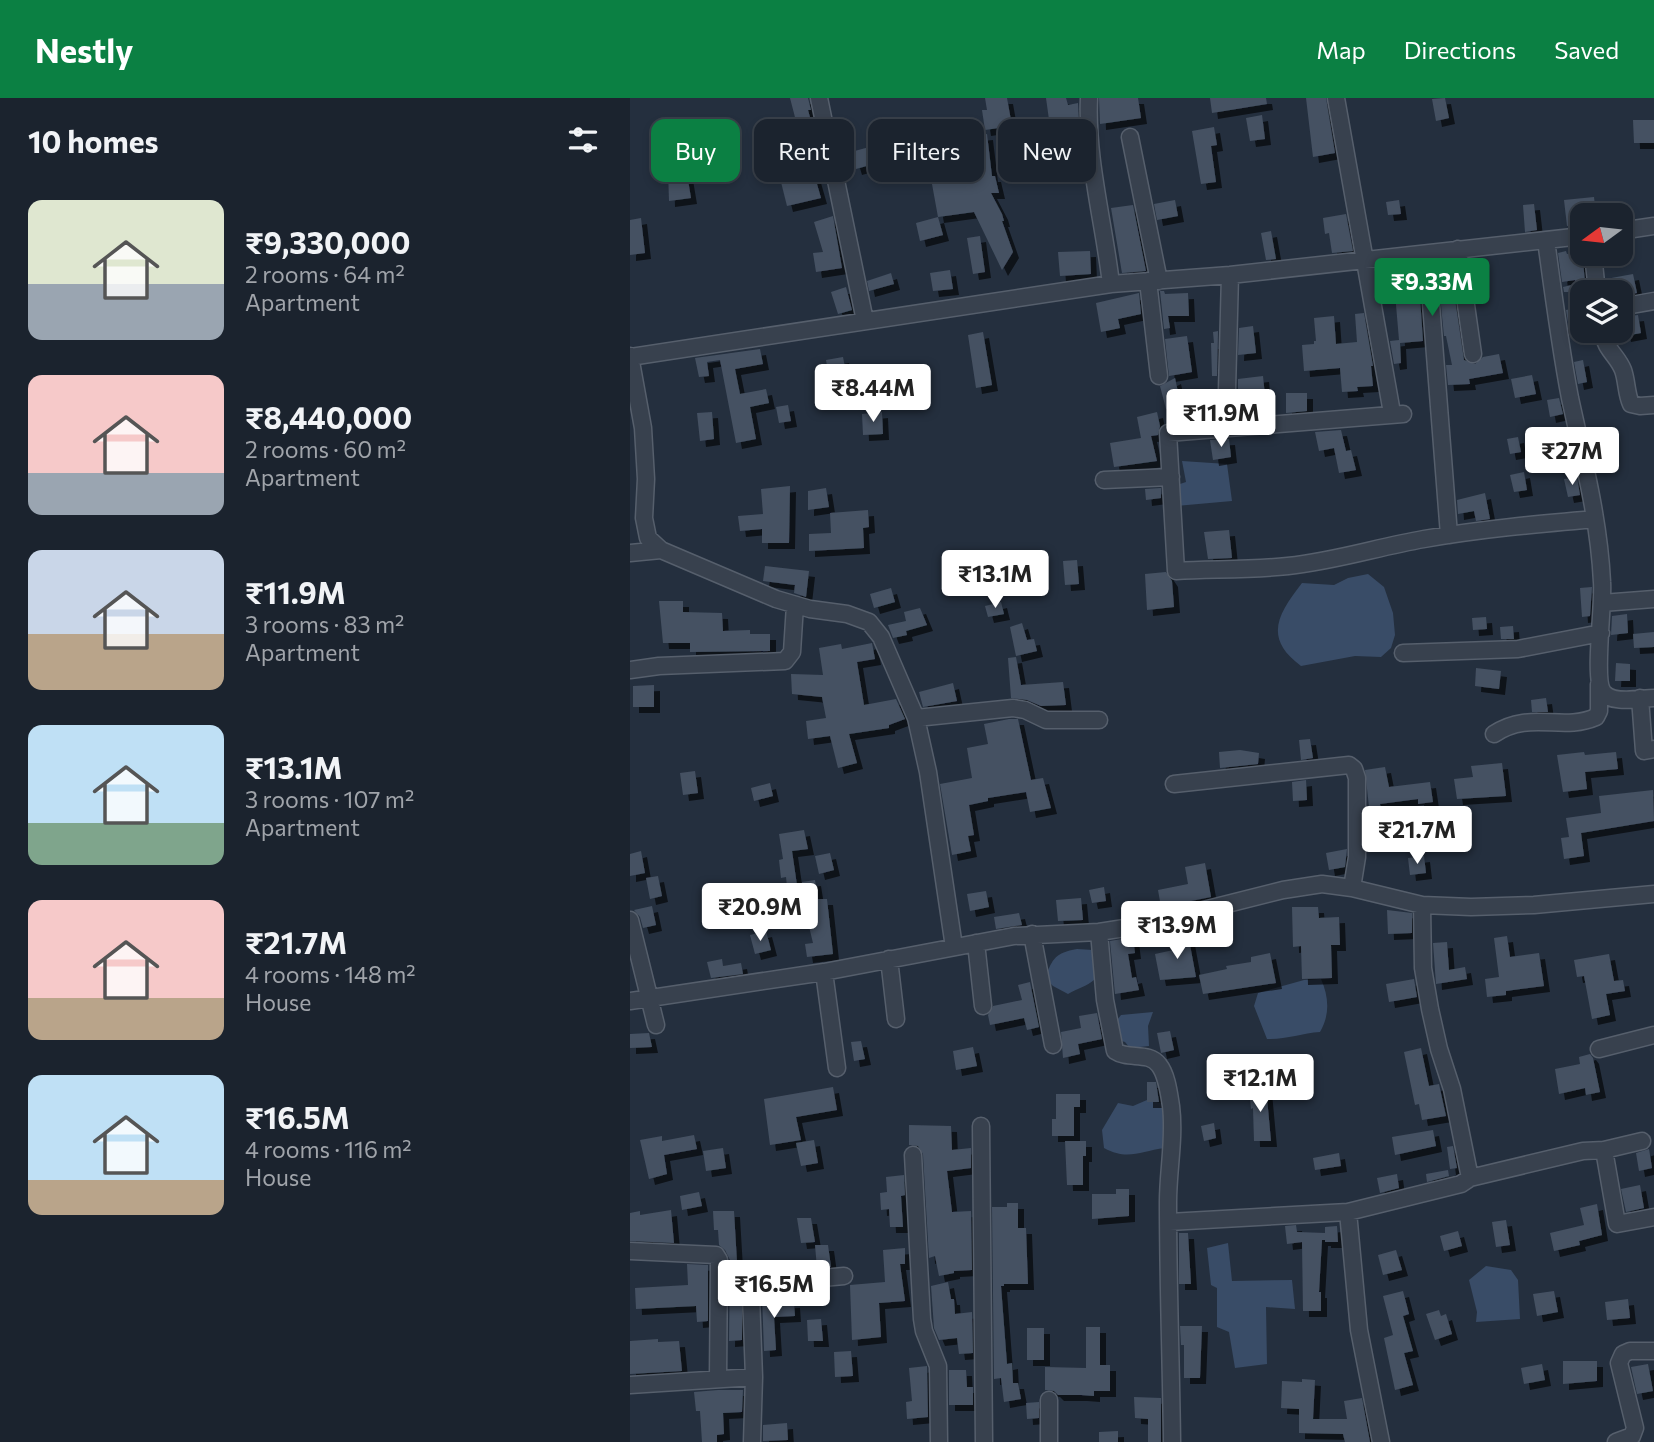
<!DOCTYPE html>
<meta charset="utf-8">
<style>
:root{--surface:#1b232e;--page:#242b36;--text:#f1f3f6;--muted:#a0a4aa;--line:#39404a;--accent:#0b8043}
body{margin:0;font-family:Commissioner,sans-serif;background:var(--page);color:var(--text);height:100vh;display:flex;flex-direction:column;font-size:26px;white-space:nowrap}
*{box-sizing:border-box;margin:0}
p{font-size:23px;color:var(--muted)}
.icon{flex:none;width:38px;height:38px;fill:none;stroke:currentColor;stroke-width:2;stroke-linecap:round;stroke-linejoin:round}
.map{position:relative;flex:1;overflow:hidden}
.details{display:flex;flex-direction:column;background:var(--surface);width:630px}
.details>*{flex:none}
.hud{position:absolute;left:21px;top:21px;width:665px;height:63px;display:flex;gap:14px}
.needle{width:46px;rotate:255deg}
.fabs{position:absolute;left:940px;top:105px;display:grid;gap:14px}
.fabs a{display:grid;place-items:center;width:63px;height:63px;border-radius:14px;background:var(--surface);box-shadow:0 4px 10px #0003,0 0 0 2px var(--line);font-size:35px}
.price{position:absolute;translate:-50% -60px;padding:0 16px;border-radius:7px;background:#fff;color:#222;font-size:23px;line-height:46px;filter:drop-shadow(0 2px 4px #0008)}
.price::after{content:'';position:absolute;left:50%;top:42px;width:21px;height:16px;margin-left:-10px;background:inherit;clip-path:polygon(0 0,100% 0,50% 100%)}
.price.current{background:var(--accent);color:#fff}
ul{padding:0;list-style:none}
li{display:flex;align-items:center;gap:21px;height:175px;padding:0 28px}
li span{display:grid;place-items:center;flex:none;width:196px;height:140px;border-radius:14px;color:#555}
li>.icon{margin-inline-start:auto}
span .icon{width:84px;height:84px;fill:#fffc;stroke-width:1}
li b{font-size:30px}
h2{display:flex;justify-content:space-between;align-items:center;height:84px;padding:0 28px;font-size:30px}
.pill{padding:0 24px;border-radius:14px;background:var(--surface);box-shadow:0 4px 10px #0003,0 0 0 2px var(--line);font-size:24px;line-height:63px}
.pill.current{background:var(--accent);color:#fff}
header{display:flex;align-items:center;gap:42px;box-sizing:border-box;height:98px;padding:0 35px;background:var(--accent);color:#fff}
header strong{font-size:33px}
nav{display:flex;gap:38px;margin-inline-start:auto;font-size:24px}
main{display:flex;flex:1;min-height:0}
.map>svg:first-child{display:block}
.water{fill:#394c67}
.building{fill:#455162;filter:url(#shadow)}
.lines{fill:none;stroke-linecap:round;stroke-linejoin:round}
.minor-casing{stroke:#565f6c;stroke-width:19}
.minor{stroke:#38414e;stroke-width:16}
</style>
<header>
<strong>Nestly</strong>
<nav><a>Map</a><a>Directions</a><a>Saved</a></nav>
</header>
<main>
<section class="details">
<h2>10 homes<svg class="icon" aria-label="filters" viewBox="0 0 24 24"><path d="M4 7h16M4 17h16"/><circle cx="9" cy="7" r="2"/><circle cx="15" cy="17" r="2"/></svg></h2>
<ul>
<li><span style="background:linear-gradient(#dfe7d0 60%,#9aa5b1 0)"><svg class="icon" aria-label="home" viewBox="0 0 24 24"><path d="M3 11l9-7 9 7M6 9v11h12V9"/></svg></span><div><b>₹9,330,000</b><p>2 rooms · 64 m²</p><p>Apartment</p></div></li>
<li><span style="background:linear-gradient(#f6c9c9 70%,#9aa5b1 0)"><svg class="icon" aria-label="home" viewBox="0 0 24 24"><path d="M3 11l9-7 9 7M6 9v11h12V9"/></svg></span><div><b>₹8,440,000</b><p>2 rooms · 60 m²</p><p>Apartment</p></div></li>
<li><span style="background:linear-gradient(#c9d6e8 60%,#b9a48a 0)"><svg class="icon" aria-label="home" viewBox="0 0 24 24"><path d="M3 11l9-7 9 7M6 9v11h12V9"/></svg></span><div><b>₹11.9M</b><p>3 rooms · 83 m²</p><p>Apartment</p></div></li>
<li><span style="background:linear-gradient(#bfe0f5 70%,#7fa58c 0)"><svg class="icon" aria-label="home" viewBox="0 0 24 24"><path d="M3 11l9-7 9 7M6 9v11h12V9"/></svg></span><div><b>₹13.1M</b><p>3 rooms · 107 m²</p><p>Apartment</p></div></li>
<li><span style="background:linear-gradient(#f6c9c9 70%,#b9a48a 0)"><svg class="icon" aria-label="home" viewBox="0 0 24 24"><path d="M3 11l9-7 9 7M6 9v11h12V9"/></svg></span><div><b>₹21.7M</b><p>4 rooms · 148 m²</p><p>House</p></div></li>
<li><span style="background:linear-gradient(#bfe0f5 75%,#b9a48a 0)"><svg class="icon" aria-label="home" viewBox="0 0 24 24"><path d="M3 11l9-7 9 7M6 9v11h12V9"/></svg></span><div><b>₹16.5M</b><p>4 rooms · 116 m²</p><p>House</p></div></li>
</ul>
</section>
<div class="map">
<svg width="1024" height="1344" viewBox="0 0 1024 1344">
<defs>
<filter id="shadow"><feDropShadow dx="6" dy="6" stdDeviation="0" flood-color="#0009"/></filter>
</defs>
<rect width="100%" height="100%" fill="#242f3e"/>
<!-- water -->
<path class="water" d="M552,363L597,366L602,403L546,408L544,388L556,384Z
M738,476L754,489L763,515L765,537L761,550L751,559L725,558L671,568C633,540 648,516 672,485L704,487L718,480Z
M447,851L463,852L465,881C456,889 448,890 438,896L423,888L415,880C423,860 425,855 447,851Z
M691,881C699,899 700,917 690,934C672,935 655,942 637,941L624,908L628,895L674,882Z
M523,914L518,928L519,948L500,950L495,944L488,942L484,926L491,917Z
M517,1002L531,1005L539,1020L535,1050C510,1053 498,1063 474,1050L472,1032L488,1005L503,1008Z
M598,1145L602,1183L662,1182L665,1211L636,1209L637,1266L605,1270L599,1234L587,1229V1190L581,1187L577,1150Z
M856,1168L881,1172L888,1182L890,1221L846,1224L847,1214L839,1182Z"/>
<!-- building -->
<path class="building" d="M160,0H178L181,12H178L186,41L175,44L191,100L157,108L151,84L156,82L148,55L160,52L153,27L166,23Z
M355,0H377L382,28L355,32L352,12H357Z
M416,0H436L438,7L448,5L451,60L383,63L382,47L407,45L406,38L421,36Z
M469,0H508L511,20L470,26Z
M580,0H636L637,6L582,15Z
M676,0H696L705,55L683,59Z
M815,0L819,20L806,23L802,1Z
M632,17L635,41L620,43L616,20Z
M1003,22H1024V45H1004Z
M584,29L587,47L581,48L586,84L571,86L562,33Z
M357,36L362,78H365L369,95H361L372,116L374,123H372L383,154L372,172L344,114L308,119L294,42Z
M243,48L247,65L226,71L221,54Z
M56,70L61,100L39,103L38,72Z
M964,99L966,117H952V126L937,128L934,102Z
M545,102L548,118L527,122L524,106Z
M769,102L771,116L758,117L756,104Z
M904,106L907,132L895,134L893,107Z
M503,107L516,173L492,175L481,110Z
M716,116L723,153L702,155L699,135L695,136L693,120Z
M203,118L212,170L186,174L183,155L193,154L184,124Z
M308,119L313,137L290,143L286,125Z
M11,120L15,155L0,157V122Z
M641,133L646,161L636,162L631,135Z
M350,138L355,174L343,176L337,140Z
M460,153L461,176L430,178L428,154Z
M936,153L937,156L952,153L956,194H934L933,189L946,186L945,182L932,184L928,155Z
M804,167V175L821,174L834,262L845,266L853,259L869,256L873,275L839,281L840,286L818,287L816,267H822L816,238H814L810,197L801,196L790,199L793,243L770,245L771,265L764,266L760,243L769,242L765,195L751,196L747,171Z
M320,172L323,191L303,193L300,175Z
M261,175L264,186L239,193L237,183Z
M1003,176L1007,195L990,198V194H977L976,181Z
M216,189L222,212L208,216L201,194Z
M530,193H534L535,196L558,195L559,218H538L540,230L534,231Z
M509,195L511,216L488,221L490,230L471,234L466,205Z
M952,209V235L940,237L936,212Z
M734,215L743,268H741L743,288L727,289L728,293L712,294L710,270L674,273L672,247L684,246V243H686L684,220L704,218L706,246L727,244L725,216Z
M1008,217L1011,235L995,238L991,219Z
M623,228L626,255L608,257L609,230Z
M588,233L587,278H582L581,245H584L583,234Z
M353,234L362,287L346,290L338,237Z
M557,238L562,274L539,278L535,241Z
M130,251L133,266L105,271L110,296L136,291L139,305L120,309L126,341L106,345L90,262L77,264L79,278L69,279L65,260Z
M213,259L216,275L199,279L196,262Z
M953,262L957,284L948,286L944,264Z
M244,267L246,281L230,284L228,270Z
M902,277L906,296L885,300L881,281Z
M633,278L635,298L627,299L630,317L615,318L614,300L608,301V281Z
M545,280L551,308L536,311L530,288Z
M656,295H677V313L656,315Z
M929,300L933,316L920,319L917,302Z
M158,307L161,323L149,325L146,309Z
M82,314L84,341L70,343L67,315Z
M252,314L253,336L233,337L232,316Z
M527,314L530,328L528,337L521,338L527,363L484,369L480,345L511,340L507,319Z
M711,332L716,353L721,352L726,372L709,375L704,350L689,353L685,334Z
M888,339L891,354L880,356L877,341Z
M599,341L601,359L583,362L580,342Z
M894,374L897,392L884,394L880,377Z
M947,379L950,397L938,399L934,381Z
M160,388L159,445H132V431L110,433L108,418L133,416L131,391Z
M196,390L199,409L178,412V393Z
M531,390V400L516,402L515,391Z
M855,395L860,421L846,423L844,413L828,416L827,402Z
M238,412L239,429L233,430L234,450L179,453V436L201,435L200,415Z
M599,432L602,460L578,461L574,434Z
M447,462L449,486L435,487L433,463Z
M135,468L179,473L176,499L164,495L165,487L133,483Z
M536,474L542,483L544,509L517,512L515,476Z
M962,489L960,518L952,519L950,490Z
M261,490L265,504L244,510L240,496Z
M29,503H53V514L92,515L93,533L120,532V536H140V553L60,554V545H33Z
M371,504L374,516L358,519L355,508Z
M290,510L297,527L276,533L277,537L263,540L258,527L276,523L274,514Z
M997,516L998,535L981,537L982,518Z
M856,519L857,531L843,532L842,520Z
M392,525L397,542L404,541L407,553L386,558L380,529Z
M883,528L884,541H871L870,529Z
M1024,534V549L1004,550L1003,536Z
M242,545L245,561L227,564L234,607L266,601L275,621L259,627V630L219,636L227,665L208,670L200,638L178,641L176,623L196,620L192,599L162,596L161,576L193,577L189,550L211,546L212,551Z
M386,559L391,587L433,584L436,607L411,608L397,602L381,600L378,560Z
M986,565L1000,566V583H985Z
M846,570L871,573L869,591L845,588Z
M323,585L327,603L293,609L289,594Z
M24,587V609H3V588Z
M916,600L918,614H902L901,602Z
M379,621H388L401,682L413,680L421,710L400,714L396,694L358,700V703L339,707L344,737L338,738L341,753L322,757L310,686L342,680L337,650L358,646L354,626Z
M680,641L683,660L671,662L669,642Z
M610,652L629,655L628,666L590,670L589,654Z
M954,654L955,657L986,654L988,671L955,674L957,691L933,694L927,657Z
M872,665L876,698L827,701L824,681L843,679L841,668Z
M755,669L759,689L800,684L803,704L788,706V701L750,706L753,720L738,723L739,709L735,672Z
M65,673L68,695L53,697L50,675Z
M676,682L677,702L663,703L662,684Z
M140,685L143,698L124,703L121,690Z
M1023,692L1024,723L951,735L954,758L934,761L931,740L939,739L936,720L971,715L969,698Z
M816,723L819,742L801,744L799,725Z
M174,732L178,751L162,753L167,787L157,789L156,779L151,780L149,762L153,761L149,736Z
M717,751L715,769L699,772L696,755Z
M11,753L15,775L0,778V756Z
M200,755L204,772L189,776L185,758Z
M794,758L796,775L780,777L778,760Z
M575,765L581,799L531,809L528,792L558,786L555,769Z
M28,778L32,798L20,801L16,780Z
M185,782L188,801H197L203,856L177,859L175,846L183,845L176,816H171V801H175L172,784Z
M474,789L476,803L462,805L459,792Z
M356,793L359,809L340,813L337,796Z
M106,798L110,811L90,816L87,803Z
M451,800L453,822L428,823L426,802Z
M153,803L156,817L143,821L140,806Z
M22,808L26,827L13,830L10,819L4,812Z
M662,809H688L689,820L709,819L710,847H701L702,880L672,881L671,848L663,849Z
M757,812L782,815V835L758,836Z
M389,815L392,827L366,831L364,819Z
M136,833L141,852L125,856L120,837Z
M558,836L566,879L530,882L525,856L548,851L546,839Z
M877,838L880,859L909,855L914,888L876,893V897L857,899L855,881L869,879L864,840Z
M503,839L505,855L498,856L502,880L506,879L509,892L485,896L480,843Z
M817,844L819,872L835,869L837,881L806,886L803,845Z
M640,855L646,885L573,896L569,877L597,871L596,868L621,864V859Z
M979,856L984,883L993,882L995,893L976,896L980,917L962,921L954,878L947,879L944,862Z
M92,861L93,868L111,865L113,876L81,880L77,864Z
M784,881L787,899L759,904L756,886Z
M400,884L409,929L397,932L394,920L360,927L358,917L363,908L392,902L388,887Z
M467,915L472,941L448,946L450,956L433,960L431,934L451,930L449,918Z
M540,933L544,952L531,955L527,935Z
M19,935L22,949L0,950V936Z
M231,943L235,961L224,963L221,944Z
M343,949L347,968L326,972L323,953Z
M791,950L799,988L809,986L816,1018L792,1022L789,1006L785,1007L774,954Z
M960,956L963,960L970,994L956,997L955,990L929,996L925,971L950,966L949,959Z
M517,984H526L529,1004H517Z
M203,989L207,1012L166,1019L171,1042L140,1047L134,1001Z
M636,989L641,1043H624L623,1010L621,1011L619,990Z
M426,996H450V1009H444V1038H422V1021H426Z
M584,1025L586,1040L574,1043L571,1028Z
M279,1027L321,1028L322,1052L341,1050V1070L317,1073L322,1114L341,1113L342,1172L324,1173V1175L309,1178L305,1158L299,1160L293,1056L288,1048L279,1047Z
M803,1032L806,1048L765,1057L762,1039Z
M64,1037L67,1051L34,1057L37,1076L19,1081L10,1042L32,1038V1043Z
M184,1042L188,1065L171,1068L166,1045Z
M435,1043H456V1058H453V1087H437Z
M823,1048L827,1070L820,1071L817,1049Z
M93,1050L96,1070L76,1073L73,1053Z
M1019,1051L1022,1070L1009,1073L1006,1055Z
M709,1055L711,1068L685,1072L683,1060Z
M818,1072L819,1078L797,1084L796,1076Z
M767,1076L769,1090L750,1095L747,1080Z
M274,1077L275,1097L271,1098L273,1129H260L259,1111L251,1112L250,1095L257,1094L256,1079Z
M1010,1087L1014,1110L996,1114L991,1091Z
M486,1091H499V1118L462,1121V1096H486Z
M69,1094L72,1108L52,1112L50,1098Z
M377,1105H388V1130H396L398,1186H374V1188H371L377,1266L382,1265L383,1285H388L391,1301L374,1304L371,1280L364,1281L362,1109H377Z
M967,1106L972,1137L949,1143L950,1147L924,1153L920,1135L954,1127L950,1110Z
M41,1112L44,1145L0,1143V1115L10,1113V1117Z
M83,1113H104L108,1181H111L112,1192V1242L99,1243L100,1162L95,1152L89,1147L88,1132H84Z
M167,1120H181L185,1144L171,1145Z
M876,1122L880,1147L866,1149L862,1124Z
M666,1127L667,1134L695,1135V1129L707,1128L708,1144H695V1142H692L689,1194H691V1213H673L672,1144L657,1146L655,1128Z
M828,1133L832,1148L814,1153L810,1138Z
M549,1135H558L561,1186H549Z
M185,1147H198L201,1169L187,1170Z
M275,1150V1166H270L275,1203L249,1205L251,1239L222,1242L220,1187L255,1184L253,1152Z
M766,1152L772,1172L753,1177L748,1157Z
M57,1166L78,1167V1223L67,1224L66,1208L6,1211L5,1190L58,1187Z
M318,1184L321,1201H324L325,1216L342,1214L343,1255L329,1256L327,1240L309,1242L304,1230L301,1188Z
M773,1193L779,1216L773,1218L783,1253L774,1255L783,1287L765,1292L754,1240L763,1237L753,1198Z
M924,1193L928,1214L907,1218L903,1196Z
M138,1196L140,1205L164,1204L165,1218L144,1219L146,1252L134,1253L132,1199Z
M998,1201L1000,1220L977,1222L975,1204Z
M809,1212L811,1218L816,1216L822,1236L805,1242L796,1216Z
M191,1221L193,1243H178L177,1222Z
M550,1228H572L570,1280H554V1247H551Z
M456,1229H470V1267H480V1293H464V1298L451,1297H428L424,1293L415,1292V1269L456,1270Z
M397,1230H414V1262H397Z
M28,1241V1244L49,1243L52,1273L0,1276V1243Z
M221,1253L223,1278L205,1279L204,1254Z
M933,1263H967V1283L933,1286Z
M912,1266L915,1282L894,1286L891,1270Z
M1018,1266L1023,1293L1007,1296L1001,1269Z
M297,1268L298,1319L277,1321L276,1304L282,1303L279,1270Z
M319,1272H336L337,1289H343V1307H319Z
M672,1281L685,1282L683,1321H717L714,1303L732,1300L740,1344H715L713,1336L669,1335V1311L651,1310L652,1283L672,1284Z
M88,1292H113L112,1314L93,1315L94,1336L87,1337V1344H72L70,1313H66L64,1294Z
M504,1299L531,1300V1344H518V1321L505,1320Z
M409,1304V1320L397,1321L396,1305Z
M157,1325L158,1342L133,1343V1327Z
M488,1333V1344H469V1334Z"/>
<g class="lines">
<!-- minor casing -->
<g class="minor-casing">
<path id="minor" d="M189,0L235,223
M459,0C456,61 474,125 481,186
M706,0L762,315
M500,39L529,183
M990,133L1024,128
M916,142C923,194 930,248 940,300C953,360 969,421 972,484C974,506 963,581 973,594C982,607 1010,600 1024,600
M828,151L843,256
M963,156L967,194
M518,183L529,278
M801,206L819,437
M990,209L1024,203
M972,233C976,253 987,257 993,272C997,283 996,295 1001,306L1010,308L1024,307
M0,258L13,330L16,381L14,420L18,440L31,452L146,501L180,511L217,516L239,524L251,539L286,620L298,674L324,849
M0,259L481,186L600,177L952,138
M773,316L538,335L546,473C583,471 621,472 658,468C706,463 748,449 794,441C851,431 908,426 965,421
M596,330L600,177
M474,382L541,379
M0,455L31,452
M972,505L1024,501
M773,555L888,551L971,535
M0,572L29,568L155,563L162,554L165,507
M1010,600L1014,653L1024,651
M286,620L383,610L395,612L416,622H469
M864,636C900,612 932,634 966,619L969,613V586
M544,686L719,667L724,671L727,680V759L722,790
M792,807L793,870L800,911L809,951L822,991L840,1080
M0,822L26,927
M469,834L475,902L485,953C498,962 519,953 529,967C537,977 539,996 541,1008C545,1040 538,1072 538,1104C538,1184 541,1264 542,1344
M402,836L423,947
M346,845L353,908
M259,861L266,921
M194,874L207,970
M0,903L194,874L384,838L469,834L514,827L653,792L692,786L722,790L792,807L841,809L904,807L1024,796
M969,951L1024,937
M351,1028L354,1344
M974,1052L987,1126L1024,1119
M283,1057L292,1221L294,1233L308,1268L309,1344
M718,1114L729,1232L751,1344
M539,1124L718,1114L831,1086L840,1080L953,1053L974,1052L1012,1043
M0,1153L86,1157L89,1162L88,1281
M124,1279L121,1198L123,1191L137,1185L214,1178
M0,1287L124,1279L122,1344
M419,1344V1302
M986,1344L1002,1338L1005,1330L989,1265L993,1256L1000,1253H1024"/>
</g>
<!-- minor -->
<use href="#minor" class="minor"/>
</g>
</svg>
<div class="fabs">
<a><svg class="needle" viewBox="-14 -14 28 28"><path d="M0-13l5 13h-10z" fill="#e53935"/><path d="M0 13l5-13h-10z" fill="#a0a4aa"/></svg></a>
<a><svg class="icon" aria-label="layers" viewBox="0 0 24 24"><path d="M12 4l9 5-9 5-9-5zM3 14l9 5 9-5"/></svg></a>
</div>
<b class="price current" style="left:802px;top:220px">₹9.33M</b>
<b class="price" style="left:243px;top:326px">₹8.44M</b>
<b class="price" style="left:591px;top:351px">₹11.9M</b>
<b class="price" style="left:942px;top:389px">₹27M</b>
<b class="price" style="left:365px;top:512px">₹13.1M</b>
<b class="price" style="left:787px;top:768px">₹21.7M</b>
<b class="price" style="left:130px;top:845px">₹20.9M</b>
<b class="price" style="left:547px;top:863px">₹13.9M</b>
<b class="price" style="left:630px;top:1016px">₹12.1M</b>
<b class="price" style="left:144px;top:1222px">₹16.5M</b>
<div class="hud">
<a class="pill current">Buy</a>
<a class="pill">Rent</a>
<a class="pill">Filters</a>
<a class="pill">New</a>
</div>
</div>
</main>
